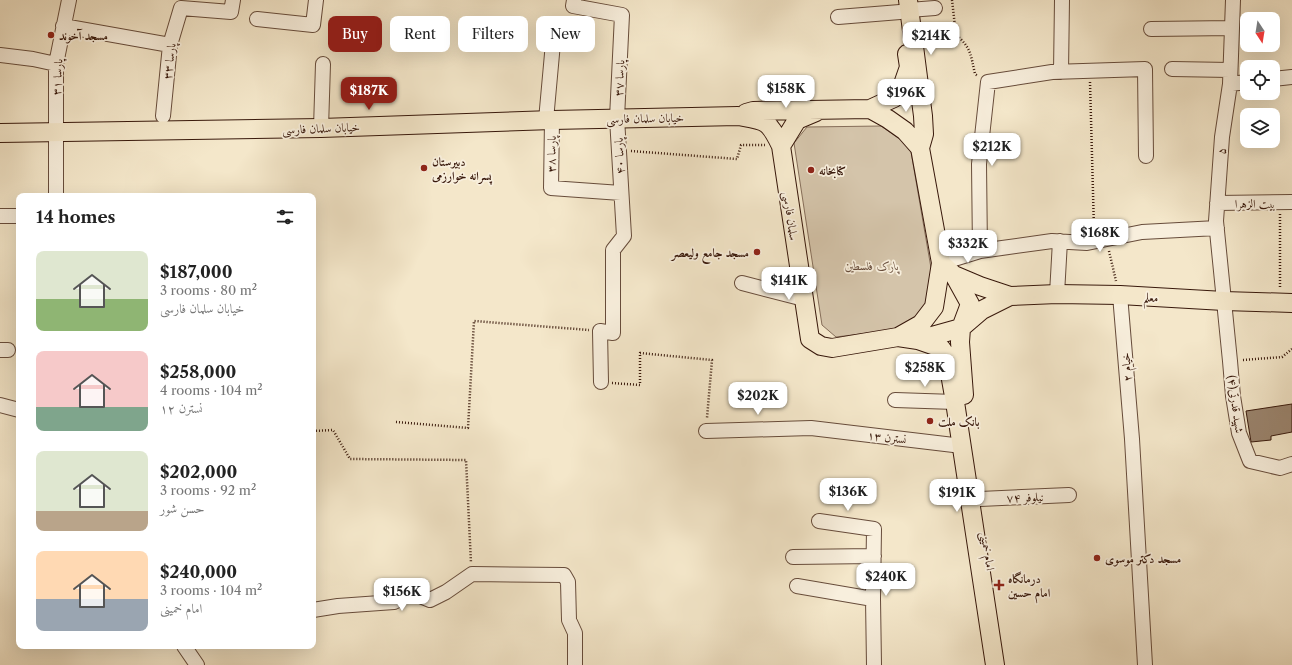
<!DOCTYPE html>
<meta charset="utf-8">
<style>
:root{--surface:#fff;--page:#f6f6f6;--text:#222;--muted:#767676;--accent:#8f2418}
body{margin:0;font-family:"Libre Caslon Text",Amiri,serif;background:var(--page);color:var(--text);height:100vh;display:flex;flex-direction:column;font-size:15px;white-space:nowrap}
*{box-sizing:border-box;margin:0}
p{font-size:13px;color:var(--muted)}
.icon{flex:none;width:22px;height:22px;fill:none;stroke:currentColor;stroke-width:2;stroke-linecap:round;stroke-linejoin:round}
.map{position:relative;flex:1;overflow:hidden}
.details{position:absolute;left:16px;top:193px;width:300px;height:456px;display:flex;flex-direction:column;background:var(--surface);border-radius:8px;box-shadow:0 4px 16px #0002}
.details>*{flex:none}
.banner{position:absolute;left:328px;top:16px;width:380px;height:36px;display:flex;gap:8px}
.needle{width:26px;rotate:168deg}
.buttons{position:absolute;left:1240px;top:12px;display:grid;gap:8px}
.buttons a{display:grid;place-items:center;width:40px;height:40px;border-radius:8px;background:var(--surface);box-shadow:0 4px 16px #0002;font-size:20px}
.price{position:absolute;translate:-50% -34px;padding:0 9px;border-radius:8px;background:#fff;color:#222;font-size:13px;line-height:26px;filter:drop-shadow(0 1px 2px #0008)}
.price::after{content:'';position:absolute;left:50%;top:24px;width:12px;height:9px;margin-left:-6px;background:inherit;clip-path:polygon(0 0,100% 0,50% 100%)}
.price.on{background:var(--accent);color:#fff}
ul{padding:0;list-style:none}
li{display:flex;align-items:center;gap:12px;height:100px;padding:0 20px}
li span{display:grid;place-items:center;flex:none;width:112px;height:80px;border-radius:8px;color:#555}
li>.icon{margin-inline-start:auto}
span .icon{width:48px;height:48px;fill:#fffc;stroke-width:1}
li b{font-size:17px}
h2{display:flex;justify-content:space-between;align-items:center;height:48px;padding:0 20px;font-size:17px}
.tag{padding:0 14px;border-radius:8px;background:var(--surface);box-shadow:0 4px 16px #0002;font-size:14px;line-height:36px}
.tag.on{background:var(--accent);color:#fff}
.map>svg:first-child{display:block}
.green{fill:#d4c4aa;stroke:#866e5a}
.building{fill:#9a846e;stroke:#38180b}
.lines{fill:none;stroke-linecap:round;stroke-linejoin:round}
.minor-casing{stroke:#674c3b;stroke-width:16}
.major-casing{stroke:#38180b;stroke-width:20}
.path{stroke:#38180b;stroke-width:2.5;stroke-dasharray:1 2;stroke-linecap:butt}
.minor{stroke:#f8efdd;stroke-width:14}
.major{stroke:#f4e7ca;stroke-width:18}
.poi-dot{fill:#8f2418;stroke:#f8efdd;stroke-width:1.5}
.labels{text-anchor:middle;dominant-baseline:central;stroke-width:3.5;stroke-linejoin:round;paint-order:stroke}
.poi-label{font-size:12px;font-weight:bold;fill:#38180b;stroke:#f8efdd;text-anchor:start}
.street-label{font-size:12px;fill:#38180b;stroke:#f8efdd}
.park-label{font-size:12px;font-style:italic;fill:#674c3b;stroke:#f8efdd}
</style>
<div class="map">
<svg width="1292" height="665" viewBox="0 0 1292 665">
<rect width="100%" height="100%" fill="#f4e7ca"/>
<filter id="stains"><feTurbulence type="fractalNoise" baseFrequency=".005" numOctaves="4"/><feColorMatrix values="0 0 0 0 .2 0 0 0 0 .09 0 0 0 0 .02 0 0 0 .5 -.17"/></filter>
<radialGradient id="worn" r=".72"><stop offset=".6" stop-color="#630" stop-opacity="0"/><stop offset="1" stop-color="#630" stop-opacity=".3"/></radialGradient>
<!-- green -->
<path class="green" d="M881,126L910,146L931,268L929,306L916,327L836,337L822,325L794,143L807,127Z"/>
<!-- building -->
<path class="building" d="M1292,404V432L1271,436V440L1251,442L1246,411Z"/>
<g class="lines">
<!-- minor casing -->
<g class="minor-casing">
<path id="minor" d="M574,0L573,6L622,15L617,118L624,236L613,250V333L600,331L601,382
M1233,0L1230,84L1222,137L1216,221L1230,361L1233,396L1239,433L1250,461L1280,468L1292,464
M909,10L935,8
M838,17L900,12
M257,19L313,25L316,0
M63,26L170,45
M1151,29L1232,28
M0,55L33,59L56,64
M1172,69L1230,70
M1061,72L1062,0
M1273,79L1292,77
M1230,84L1247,82
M163,116L170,45L181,8L231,12L233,0
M546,120L553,43
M552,120L551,188L621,193
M321,128L323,64
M56,196V64L69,0
M1217,203L1292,202
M0,216H19
M980,251L979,164L988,82L1052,72L1145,69L1146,156
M941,263L980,251L1052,241L1087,243L1142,232L1217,228
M742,283L804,299
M1057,294L1060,241
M1120,295L1132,439L1145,665
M0,350H8
M895,400L955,402
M0,405L19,410
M706,431L811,428L962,446
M980,499L1069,495
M819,521L874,529L873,599L874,665
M793,557L874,556
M797,586L873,599
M313,610L338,606L394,602L405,596L418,595L430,600L446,592L472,574L564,575L568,582L569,620L575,633V665
M184,646L197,665"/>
</g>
<!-- major casing -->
<g class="major-casing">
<path id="major" d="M870,109L894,98L901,90L909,67L907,54
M746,113L753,111L870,109L888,119L905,131L920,148
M0,133L321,128L552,120L738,116C766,121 768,119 781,146L810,339L821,346L832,348L898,337L918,340L941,348L947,357L955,402L995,665
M781,146L797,120L816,112
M941,263L954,275L980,286L1010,296L1057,294L1120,295L1224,301L1292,303
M954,275L970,304L961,328L960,342L964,395
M898,337L921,324L934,307L941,263L920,148L924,134L923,116L908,0
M918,340L961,328L982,310L1010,296"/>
</g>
<!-- path -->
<path class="path" d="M952,0L956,35C971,47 971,56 975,74L978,76
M927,39L956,35
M1090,82L1094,229
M631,151L737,159L741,145H765
M1280,214V289
M1109,251L1116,281
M1243,360L1282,357L1292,349
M612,383L640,385V353L712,360L707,418
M396,422L468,428L474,321L589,330
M313,431L333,430L350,459L466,460L471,563"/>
<!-- minor -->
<use href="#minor" class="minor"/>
<!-- major -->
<use href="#major" class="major"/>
</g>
<!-- markers -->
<g class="poi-dot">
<circle cx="51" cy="35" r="4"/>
<circle cx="424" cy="168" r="4"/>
<circle cx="811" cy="170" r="4"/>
<circle cx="757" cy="252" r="4"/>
<circle cx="930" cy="421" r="4"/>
<circle cx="1097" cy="558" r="4"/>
<path d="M997 579h4v4h4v4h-4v4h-4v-4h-4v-4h4z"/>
</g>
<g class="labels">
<!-- poi labels -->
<g class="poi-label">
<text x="59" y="35">مسجد آخوند</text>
<text x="432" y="161">دبیرستان<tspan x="432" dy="14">پسرانه خوارزمی</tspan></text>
<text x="819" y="170">کتابخانه</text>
<text x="749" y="252" text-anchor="end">مسجد جامع ولیعصر</text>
<text x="938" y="421">بانک ملت</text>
<text x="1105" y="558">مسجد دکتر موسوی</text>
<text x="1008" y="578">درمانگاه<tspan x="1008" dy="14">امام حسین</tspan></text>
</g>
<!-- street labels -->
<g class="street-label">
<text transform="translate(169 61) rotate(-83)">پارسا ۳۳</text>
<text transform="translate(57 77) rotate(-87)">پارسا ۳۱</text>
<text transform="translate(619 78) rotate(-87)">پارسا ۳۷</text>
<text transform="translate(645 118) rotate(-1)">خیابان سلمان فارسی</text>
<text transform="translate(321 128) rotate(-2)">خیابان سلمان فارسی</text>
<text transform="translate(1221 151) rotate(-86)">۵</text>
<text transform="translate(551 154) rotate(-89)">پارسا ۳۸</text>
<text transform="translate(619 156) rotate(-93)">پارسا ۴۰</text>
<text x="1255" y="203">بیت الزهرا</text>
<text transform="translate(791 216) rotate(82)">سلمان فارسی</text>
<text transform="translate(1151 297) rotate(3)">معلم</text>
<text transform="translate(1126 367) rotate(-95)">خیام ۲</text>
<text transform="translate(1236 404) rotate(82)">شهید قدرتی(۴)</text>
<text transform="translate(887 437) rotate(7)">نسترن ۱۳</text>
<text transform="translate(1025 497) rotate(-2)">نیلوفر ۷۴</text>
<text transform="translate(988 551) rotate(81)">امام خمینی</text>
</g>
<!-- park labels -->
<g class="park-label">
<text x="872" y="265">پارک فلسطین</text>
</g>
</g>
<rect width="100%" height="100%" filter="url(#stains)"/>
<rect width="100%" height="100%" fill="url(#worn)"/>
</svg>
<div class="buttons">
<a><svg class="needle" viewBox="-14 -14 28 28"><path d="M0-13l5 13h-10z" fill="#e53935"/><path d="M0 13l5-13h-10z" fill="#767676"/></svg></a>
<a><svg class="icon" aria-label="locate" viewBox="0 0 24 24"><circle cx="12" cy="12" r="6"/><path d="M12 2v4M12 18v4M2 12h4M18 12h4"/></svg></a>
<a><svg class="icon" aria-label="layers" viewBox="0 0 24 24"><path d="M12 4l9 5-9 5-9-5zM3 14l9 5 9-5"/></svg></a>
</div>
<b class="price" style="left:931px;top:56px">$214K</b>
<b class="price" style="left:786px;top:109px">$158K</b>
<b class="price on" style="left:369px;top:111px">$187K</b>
<b class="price" style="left:906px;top:113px">$196K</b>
<b class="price" style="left:992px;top:167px">$212K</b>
<b class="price" style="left:1100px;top:253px">$168K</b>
<b class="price" style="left:968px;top:264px">$332K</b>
<b class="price" style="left:789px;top:301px">$141K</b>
<b class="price" style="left:925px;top:388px">$258K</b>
<b class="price" style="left:758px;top:416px">$202K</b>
<b class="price" style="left:848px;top:512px">$136K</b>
<b class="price" style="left:957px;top:513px">$191K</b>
<b class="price" style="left:886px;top:597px">$240K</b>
<b class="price" style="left:402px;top:612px">$156K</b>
<div class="banner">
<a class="tag on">Buy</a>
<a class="tag">Rent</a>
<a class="tag">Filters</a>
<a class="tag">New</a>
</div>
<section class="details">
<h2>14 homes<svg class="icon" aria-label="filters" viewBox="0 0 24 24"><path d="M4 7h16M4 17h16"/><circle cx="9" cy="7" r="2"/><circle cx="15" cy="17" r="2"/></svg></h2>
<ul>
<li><span style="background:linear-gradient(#dfe7d0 60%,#8fb573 0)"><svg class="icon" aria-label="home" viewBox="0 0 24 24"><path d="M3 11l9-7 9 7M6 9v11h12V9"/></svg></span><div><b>$187,000</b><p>3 rooms · 80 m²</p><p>خیابان سلمان فارسی</p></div></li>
<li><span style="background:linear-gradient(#f6c9c9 70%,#7fa58c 0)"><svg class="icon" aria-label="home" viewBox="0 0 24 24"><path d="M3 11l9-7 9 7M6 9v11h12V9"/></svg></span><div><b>$258,000</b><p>4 rooms · 104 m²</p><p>نسترن ۱۲</p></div></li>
<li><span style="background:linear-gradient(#dfe7d0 75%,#b9a48a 0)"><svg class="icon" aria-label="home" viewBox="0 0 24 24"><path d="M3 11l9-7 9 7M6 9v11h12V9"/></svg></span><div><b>$202,000</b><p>3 rooms · 92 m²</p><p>حسن شور</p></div></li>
<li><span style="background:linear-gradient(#ffd9b3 60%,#9aa5b1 0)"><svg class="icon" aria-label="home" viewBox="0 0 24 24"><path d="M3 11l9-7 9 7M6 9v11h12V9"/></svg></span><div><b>$240,000</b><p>3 rooms · 104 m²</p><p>امام خمینی</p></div></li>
</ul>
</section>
</div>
